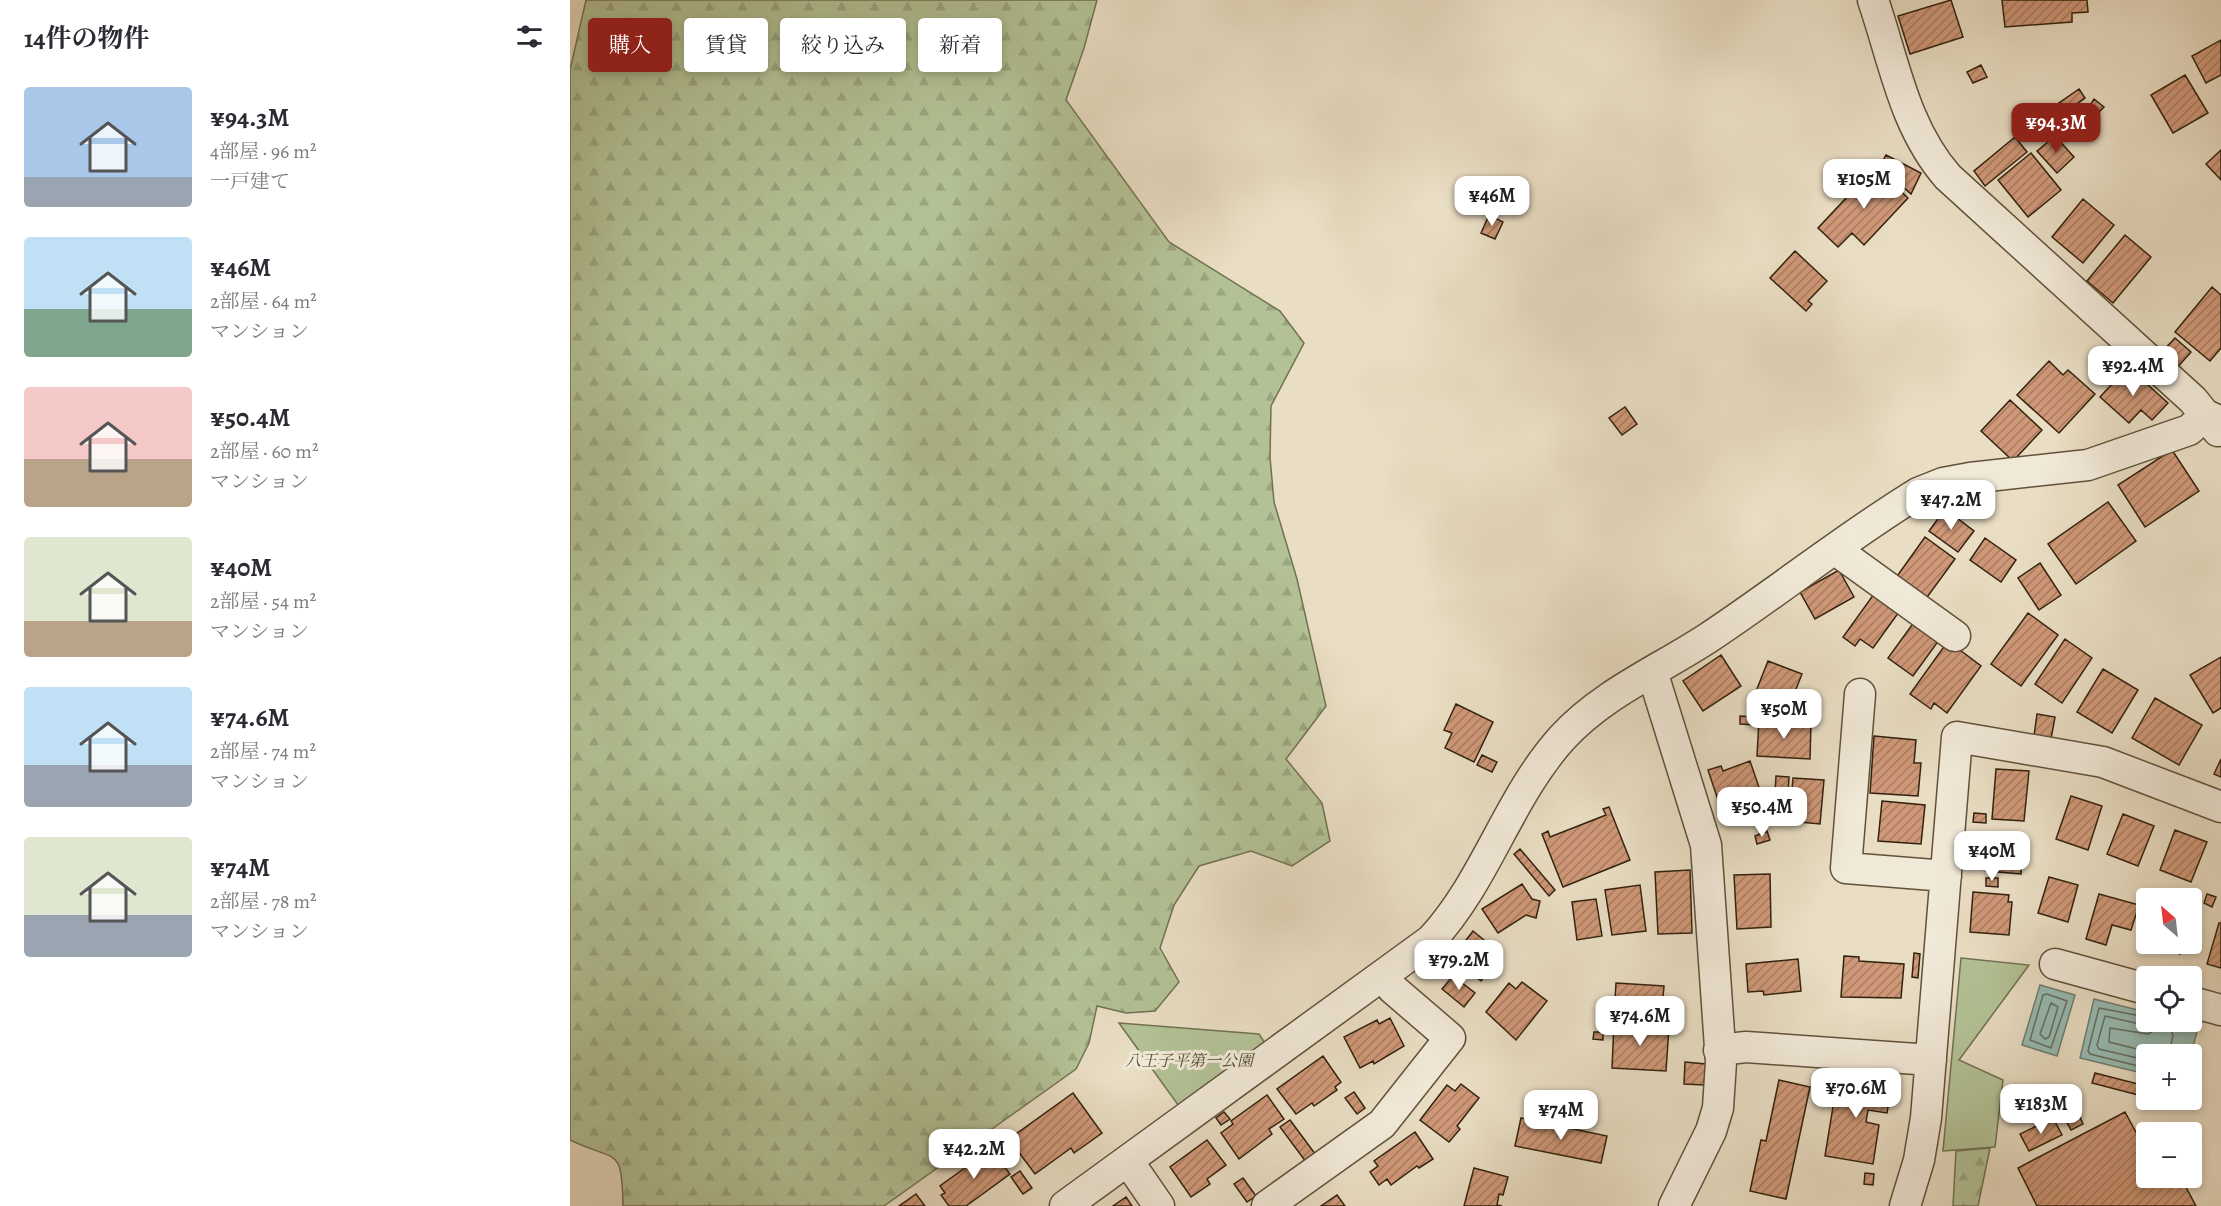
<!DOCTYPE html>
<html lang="ja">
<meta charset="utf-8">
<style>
:root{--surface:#fff;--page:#f7f7f7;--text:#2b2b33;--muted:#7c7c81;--accent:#8f2418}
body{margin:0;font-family:Alegreya,"Noto Serif JP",serif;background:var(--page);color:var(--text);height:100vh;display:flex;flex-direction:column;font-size:22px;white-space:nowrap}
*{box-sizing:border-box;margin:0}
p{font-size:20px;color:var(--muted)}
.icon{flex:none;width:33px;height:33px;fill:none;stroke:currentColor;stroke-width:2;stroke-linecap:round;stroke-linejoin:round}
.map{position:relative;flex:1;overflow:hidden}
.details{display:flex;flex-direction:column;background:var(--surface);width:570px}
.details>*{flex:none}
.top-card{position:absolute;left:18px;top:18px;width:570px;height:54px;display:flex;gap:12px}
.needle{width:39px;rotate:332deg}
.tools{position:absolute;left:1566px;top:888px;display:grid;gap:12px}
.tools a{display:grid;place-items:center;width:66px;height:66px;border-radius:6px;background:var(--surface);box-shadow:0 3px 9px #0003;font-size:30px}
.price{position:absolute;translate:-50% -51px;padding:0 14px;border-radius:12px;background:#fff;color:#222;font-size:20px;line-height:39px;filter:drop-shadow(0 2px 3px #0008)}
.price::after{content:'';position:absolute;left:50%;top:36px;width:18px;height:14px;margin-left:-9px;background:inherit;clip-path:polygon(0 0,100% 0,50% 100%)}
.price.on{background:var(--accent);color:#fff}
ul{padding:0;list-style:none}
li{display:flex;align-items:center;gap:18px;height:150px;padding:0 24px}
li span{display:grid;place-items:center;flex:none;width:168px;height:120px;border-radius:6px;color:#555}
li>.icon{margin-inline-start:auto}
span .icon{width:72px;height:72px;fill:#fffc;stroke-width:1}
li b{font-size:26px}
h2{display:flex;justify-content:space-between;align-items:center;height:72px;padding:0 24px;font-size:26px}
.pill{padding:0 21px;border-radius:6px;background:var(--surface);box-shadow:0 3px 9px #0003;font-size:21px;line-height:54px}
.pill.on{background:var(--accent);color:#fff}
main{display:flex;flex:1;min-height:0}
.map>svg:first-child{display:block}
.green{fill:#b3c296;stroke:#727252;stroke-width:1.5}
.forest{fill:url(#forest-firs);stroke:#727252;stroke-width:1.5}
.water{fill:#97bcb4;stroke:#6f7e71;stroke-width:1.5}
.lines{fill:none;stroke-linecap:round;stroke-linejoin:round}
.shore{stroke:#646f60;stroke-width:1.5}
.building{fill:url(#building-hatch);stroke:#32220d;stroke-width:1.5}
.minor-casing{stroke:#60513a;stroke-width:33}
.minor{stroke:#f1e9d8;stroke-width:30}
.labels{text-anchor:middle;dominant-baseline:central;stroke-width:6;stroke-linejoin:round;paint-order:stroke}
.park-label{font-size:16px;font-style:italic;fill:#524a2f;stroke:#f1e9d8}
</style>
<main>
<section class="details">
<h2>14件の物件<svg class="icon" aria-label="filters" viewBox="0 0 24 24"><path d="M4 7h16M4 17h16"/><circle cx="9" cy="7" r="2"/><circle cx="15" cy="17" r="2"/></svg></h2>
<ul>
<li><span style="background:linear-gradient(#a9c7e8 75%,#9aa5b1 0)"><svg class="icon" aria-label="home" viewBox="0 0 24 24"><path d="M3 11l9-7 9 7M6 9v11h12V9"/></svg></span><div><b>¥94.3M</b><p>4部屋 · 96 m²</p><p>一戸建て</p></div></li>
<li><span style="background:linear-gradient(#bfe0f5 60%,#7fa58c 0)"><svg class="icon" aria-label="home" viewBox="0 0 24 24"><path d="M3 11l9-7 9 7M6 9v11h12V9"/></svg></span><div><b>¥46M</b><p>2部屋 · 64 m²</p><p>マンション</p></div></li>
<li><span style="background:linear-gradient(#f6c9c9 60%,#b9a48a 0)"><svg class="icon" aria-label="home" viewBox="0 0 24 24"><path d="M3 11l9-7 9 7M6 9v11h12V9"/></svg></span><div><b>¥50.4M</b><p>2部屋 · 60 m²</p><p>マンション</p></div></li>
<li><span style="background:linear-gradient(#dfe7d0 70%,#b9a48a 0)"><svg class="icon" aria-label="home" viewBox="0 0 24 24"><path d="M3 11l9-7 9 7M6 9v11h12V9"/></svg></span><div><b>¥40M</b><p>2部屋 · 54 m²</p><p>マンション</p></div></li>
<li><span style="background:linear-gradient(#bfe0f5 65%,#9aa5b1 0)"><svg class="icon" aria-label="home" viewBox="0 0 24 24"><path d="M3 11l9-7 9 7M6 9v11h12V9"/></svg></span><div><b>¥74.6M</b><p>2部屋 · 74 m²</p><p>マンション</p></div></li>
<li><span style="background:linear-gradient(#dfe7d0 65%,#9aa5b1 0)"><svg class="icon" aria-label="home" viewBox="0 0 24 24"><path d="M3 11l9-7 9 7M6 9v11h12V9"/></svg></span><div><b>¥74M</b><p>2部屋 · 78 m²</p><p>マンション</p></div></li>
</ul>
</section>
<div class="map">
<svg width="1651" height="1206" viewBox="0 0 1651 1206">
<defs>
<pattern id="forest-firs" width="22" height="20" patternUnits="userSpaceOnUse" patternTransform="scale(1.5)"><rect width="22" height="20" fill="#b3c296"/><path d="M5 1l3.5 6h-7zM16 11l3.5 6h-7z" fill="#9aa680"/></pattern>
<pattern id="building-hatch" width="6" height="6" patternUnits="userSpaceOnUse" patternTransform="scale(1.5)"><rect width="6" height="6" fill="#cf9878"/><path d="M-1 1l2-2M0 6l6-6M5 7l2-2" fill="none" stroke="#a97c61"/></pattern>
</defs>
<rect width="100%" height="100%" fill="#e9ddc3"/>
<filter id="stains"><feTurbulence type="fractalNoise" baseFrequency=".00333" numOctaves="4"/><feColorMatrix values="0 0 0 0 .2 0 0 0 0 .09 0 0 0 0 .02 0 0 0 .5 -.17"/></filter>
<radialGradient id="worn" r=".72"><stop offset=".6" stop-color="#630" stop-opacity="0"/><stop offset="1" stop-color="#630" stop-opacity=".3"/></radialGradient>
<!-- green -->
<path class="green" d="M1391,958L1459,965L1389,1060L1433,1080L1425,1147L1373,1151Z
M549,1023L689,1034L697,1046L611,1109Z"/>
<!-- forest -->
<path class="forest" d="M16,0H527L514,48L496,100L599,242L710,311L734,343L701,406L700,457L704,502L727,579L756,706L716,759L752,803L760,841L722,866L681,851L629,866L604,905L590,948L609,982L585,1011L556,1013L527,1006L519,1043L506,1069L314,1206H53C52,1144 47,1163 0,1140V70Z
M1420,1148L1408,1206H1383L1386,1151Z"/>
<!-- water -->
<path class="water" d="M1470,985L1505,995L1487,1056L1452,1045Z
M1524,999L1576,1012V1022H1617L1629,1024L1621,1054H1576V1074L1510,1058Z"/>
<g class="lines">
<!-- shore -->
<path class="shore" d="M1477,994L1497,1001L1481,1048L1460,1040L1473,995Z
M1481,1003L1488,1007L1479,1037L1475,1039L1470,1034Z
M1576,1017L1529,1008L1518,1051L1520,1054L1576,1068
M1587,1054L1539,1042L1540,1028L1578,1034L1598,1023L1603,1035L1599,1054
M1576,1060L1529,1049L1527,1045L1535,1016L1574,1025L1584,1022"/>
</g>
<!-- building -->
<path class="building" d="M1381,0L1393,37L1340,54L1328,16Z
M1432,0H1517L1518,12L1502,13V22L1435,27Z
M1651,40V75L1636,83L1622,56Z
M1411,65L1417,77L1403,83L1397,72Z
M1615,75L1638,113L1603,133L1581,95Z
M1509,89L1515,98L1496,112L1489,103Z
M1524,99L1534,107L1528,113L1519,107Z
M1485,136L1504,157L1487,173L1467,151Z
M1445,137L1457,152L1415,186L1404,171Z
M1651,150V180L1636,164Z
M1461,153L1491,190L1458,217L1428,180Z
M1316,155L1351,173L1341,194L1310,166Z
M1305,167L1338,198L1294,245L1282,233L1268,247L1248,228Z
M1513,199L1544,225L1513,263L1482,237Z
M919,215L933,222L925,239L911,233Z
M1555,235L1581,257L1543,303L1517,281Z
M1225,251L1257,281L1238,301L1242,304L1236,311L1200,278Z
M1642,287L1651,295V348L1640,361L1605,332Z
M1605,338L1621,352L1604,371L1587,357Z
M1479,361L1493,375L1498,370L1525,394L1489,433L1447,395Z
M1558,367L1598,403L1582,420L1571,410L1559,423L1530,397Z
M1440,400L1472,430L1443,461L1411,431Z
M1055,407L1067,424L1052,435L1039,418Z
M1602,450L1629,491L1575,527L1548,485Z
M1538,502L1566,541L1506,584L1478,544Z
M1375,509L1404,531L1388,552L1359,531Z
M1355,537L1385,559L1355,600L1325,579Z
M1415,538L1446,560L1431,582L1400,560Z
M1470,563L1491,595L1469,610L1448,578Z
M1269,570L1284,597L1245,619L1230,592Z
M1304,594L1329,612L1303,648L1290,639L1285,646L1273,637Z
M1458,613L1488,635L1451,686L1421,664Z
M1347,618L1372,636L1343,676L1318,658Z
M1495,639L1522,658L1492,703L1465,684Z
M1378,641L1411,666L1377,713L1364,703L1361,709L1340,694Z
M1151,655L1171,686L1133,711L1113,681Z
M1651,657V708L1643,713L1620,675Z
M1198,661L1232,674L1217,712L1183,699Z
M1533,669L1568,690L1542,733L1507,712Z
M1585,698L1632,725L1609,765L1562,738Z
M886,704L923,722L904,762L875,748L882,733L874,730Z
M1467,714L1485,717L1481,739L1464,736Z
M1170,716L1184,717V725L1170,724Z
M1189,720L1241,723L1240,759L1187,756Z
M1304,736L1346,740L1344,763H1351L1348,796L1300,793Z
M912,755L927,762L922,772L907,765Z
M1651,759V777L1644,774Z
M1180,761L1194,802L1153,815L1138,770L1151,766L1153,771Z
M1426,769L1459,771L1454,821L1422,819Z
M1206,776L1219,777L1218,793L1205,792Z
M1223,778L1254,780L1250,824L1219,821Z
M1501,796L1532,806L1518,850L1486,839Z
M1312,801L1355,805L1351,844L1308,841Z
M1039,807L1060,860L993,887L972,834L978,831L980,837L1036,815L1033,809Z
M1404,813L1416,814V823L1403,822Z
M1553,814L1584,826L1568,866L1537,854Z
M1605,830L1637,842L1621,882L1590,870Z
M1197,831L1200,840L1187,844L1185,836Z
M1419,832L1454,835L1451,874L1416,871Z
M950,849L985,890L979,896L944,854Z
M1120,870L1122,933L1088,934L1085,872Z
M1200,874L1201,927L1167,929L1164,875Z
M1479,877L1508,885L1498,922L1468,913Z
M1416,878H1428V887L1416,886Z
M952,884L962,899L970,901L966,918L956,915L928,933L912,909Z
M1070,885L1076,931L1042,935L1035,890Z
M1403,892L1439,895L1438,902H1442L1439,935L1400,932Z
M1529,894L1569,905L1561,930L1542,925L1536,945L1516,939Z
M1637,894L1646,897L1642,907L1634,903Z
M1026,899L1032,936L1007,940L1002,902Z
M1649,923H1651V968L1637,964Z
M903,931L931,954L911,981L882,958Z
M1579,944H1613L1610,954Z
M1344,953L1350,954L1348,978L1342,977Z
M1274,956L1289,957V961L1334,964L1331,998L1271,997Z
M1228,959L1231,991L1194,995L1193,991L1178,992L1176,964Z
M883,976L905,993L894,1007L872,989Z
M952,982L977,1001L946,1040L916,1012L939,983L946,989Z
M1046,983L1094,986L1091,1019L1044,1016Z
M820,1018L834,1046L804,1064L803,1061L790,1068L774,1037L807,1020L809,1024Z
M1044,1024L1099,1027L1096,1071L1042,1068Z
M1024,1032H1033V1040L1023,1039Z
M753,1056L771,1082L765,1087L767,1090L744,1106L742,1103L726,1114L707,1089Z
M1115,1062L1136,1064L1134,1085L1114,1084Z
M1525,1073L1576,1086V1097L1522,1083Z
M1268,1076L1322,1084L1317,1113L1298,1110L1296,1122L1309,1125L1303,1164L1255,1156Z
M1209,1080L1240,1087L1216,1199L1180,1191L1191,1140L1196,1141Z
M891,1084L909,1098L887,1126L890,1129L879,1142L850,1120L877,1085L885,1091Z
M784,1092L795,1108L787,1114L775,1098Z
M503,1093L532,1133L504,1153L501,1148L465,1174L439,1139Z
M697,1095L714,1119L699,1129L702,1134L669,1159L651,1133L663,1124L661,1121Z
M1506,1108L1513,1124L1501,1130L1493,1115Z
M654,1112L660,1119L651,1125L646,1118Z
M1555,1112L1574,1147L1576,1146V1178H1611L1626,1206H1467L1448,1168Z
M951,1118L1037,1136L1031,1163L945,1146Z
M1483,1118L1492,1135L1459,1151L1450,1134Z
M720,1120L746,1155L736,1162L710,1127Z
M845,1132L863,1159L849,1168L847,1166L821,1185L817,1179L809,1185L800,1172L808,1166L804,1161Z
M637,1140L656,1165L637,1179L640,1184L621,1197L600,1167Z
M421,1149L440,1174L396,1206H379L371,1195L375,1193L370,1186Z
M904,1168L938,1177L933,1195L929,1194L927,1205L932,1206H894Z
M450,1171L462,1188L453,1194L441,1177Z
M1295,1173L1304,1174L1303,1185L1294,1184Z
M673,1178L686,1196L677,1202L664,1184Z
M346,1194L355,1206H329Z
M767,1195L775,1206H751Z
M556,1197L562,1206H543Z"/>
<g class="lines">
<!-- minor casing -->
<g class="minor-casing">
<path id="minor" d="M1303,0C1324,61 1334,127 1378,177L1623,400L1648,431
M1268,547L1274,556L1385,636
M1080,673L1086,684L1136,845L1151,1062L1148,1108L1141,1131L1104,1206
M1290,694L1276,868L1376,876
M1485,964L1576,989
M1622,1002L1651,1010
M1149,1050L1176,1047L1361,1060
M558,1161L589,1206
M495,1206L861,940C916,881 938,798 992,738C1032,694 1089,670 1138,638C1209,591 1276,537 1348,493L1373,483L1400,478L1518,465L1619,430L1636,415L1651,422
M697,1206L812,1124L880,1038L823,989L814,976
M1335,1206L1349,1160L1356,1118L1387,737L1533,762L1651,807"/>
</g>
<!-- minor -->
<use href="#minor" class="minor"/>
</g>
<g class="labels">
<!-- park labels -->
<g class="park-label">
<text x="619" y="1061">八王子平第一公園</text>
</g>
</g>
<rect width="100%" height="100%" filter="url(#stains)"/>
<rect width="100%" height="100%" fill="url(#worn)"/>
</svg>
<div class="tools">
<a><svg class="needle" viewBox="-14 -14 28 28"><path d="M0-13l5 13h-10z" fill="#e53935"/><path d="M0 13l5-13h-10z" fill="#7c7c81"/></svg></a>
<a><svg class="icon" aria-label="locate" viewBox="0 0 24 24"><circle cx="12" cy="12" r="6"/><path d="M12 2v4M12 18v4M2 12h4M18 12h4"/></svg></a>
<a>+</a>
<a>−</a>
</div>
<b class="price on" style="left:1486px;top:154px">¥94.3M</b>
<b class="price" style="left:1294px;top:210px">¥105M</b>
<b class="price" style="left:922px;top:227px">¥46M</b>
<b class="price" style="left:1563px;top:397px">¥92.4M</b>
<b class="price" style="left:1381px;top:531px">¥47.2M</b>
<b class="price" style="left:1214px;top:740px">¥50M</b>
<b class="price" style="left:1192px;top:838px">¥50.4M</b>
<b class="price" style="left:1422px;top:882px">¥40M</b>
<b class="price" style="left:889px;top:991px">¥79.2M</b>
<b class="price" style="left:1070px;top:1047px">¥74.6M</b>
<b class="price" style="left:1286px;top:1119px">¥70.6M</b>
<b class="price" style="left:1471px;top:1135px">¥183M</b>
<b class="price" style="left:991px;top:1141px">¥74M</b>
<b class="price" style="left:404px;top:1180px">¥42.2M</b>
<div class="top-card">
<a class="pill on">購入</a>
<a class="pill">賃貸</a>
<a class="pill">絞り込み</a>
<a class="pill">新着</a>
</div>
</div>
</main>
